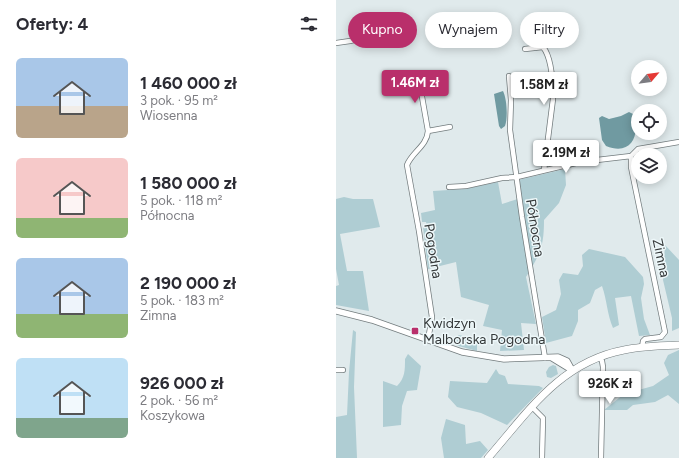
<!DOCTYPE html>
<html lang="pl">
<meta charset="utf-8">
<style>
:root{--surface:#fff;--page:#f2f2f3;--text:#2b2b33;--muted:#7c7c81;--accent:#b92f6b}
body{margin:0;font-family:Figtree,sans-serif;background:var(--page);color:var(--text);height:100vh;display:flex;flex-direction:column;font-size:15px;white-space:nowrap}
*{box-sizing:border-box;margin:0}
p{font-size:13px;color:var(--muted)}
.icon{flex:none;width:22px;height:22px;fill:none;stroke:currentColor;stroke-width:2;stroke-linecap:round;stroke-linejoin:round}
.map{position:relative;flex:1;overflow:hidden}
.panel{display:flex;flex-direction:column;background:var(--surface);width:336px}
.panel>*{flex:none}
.hud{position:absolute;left:12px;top:12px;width:271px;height:36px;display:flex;gap:8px}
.needle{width:26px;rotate:61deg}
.fabs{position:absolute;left:295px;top:60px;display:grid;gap:8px}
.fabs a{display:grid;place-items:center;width:36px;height:36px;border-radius:50%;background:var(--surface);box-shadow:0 2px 10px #0003;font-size:20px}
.price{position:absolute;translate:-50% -34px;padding:0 9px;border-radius:4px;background:#fff;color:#222;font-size:13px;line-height:26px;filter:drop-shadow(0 1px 2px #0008)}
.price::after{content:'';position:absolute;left:50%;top:24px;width:12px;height:9px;margin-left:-6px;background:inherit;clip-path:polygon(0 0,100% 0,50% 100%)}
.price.active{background:var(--accent);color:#fff}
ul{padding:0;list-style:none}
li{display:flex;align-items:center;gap:12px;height:100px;padding:0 16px}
li span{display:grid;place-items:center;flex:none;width:112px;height:80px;border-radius:6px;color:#555}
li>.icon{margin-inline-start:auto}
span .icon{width:48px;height:48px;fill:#fffc;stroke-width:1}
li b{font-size:17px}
h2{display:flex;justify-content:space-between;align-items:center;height:48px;padding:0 16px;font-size:17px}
.pill{padding:0 14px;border-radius:18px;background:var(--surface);box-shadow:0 2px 10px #0003;font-size:14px;line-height:36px}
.pill.active{background:var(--accent);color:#fff}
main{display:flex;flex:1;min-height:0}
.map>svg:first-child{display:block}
.green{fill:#afcdd3}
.water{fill:#709aa1}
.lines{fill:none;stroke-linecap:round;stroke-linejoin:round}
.minor-casing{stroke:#737c7e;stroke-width:6}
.tertiary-casing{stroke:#737c7e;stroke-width:7}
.primary-casing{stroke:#737c7e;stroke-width:8}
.minor{stroke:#fff;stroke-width:4.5}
.tertiary{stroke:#fff;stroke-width:5.5}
.primary{stroke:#fff;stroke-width:7}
.poi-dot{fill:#b92f6b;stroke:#edf7f9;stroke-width:1.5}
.labels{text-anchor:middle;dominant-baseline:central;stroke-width:3;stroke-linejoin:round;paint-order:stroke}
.street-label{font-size:14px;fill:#35393a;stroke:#edf7f9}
.poi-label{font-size:14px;fill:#35393a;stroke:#edf7f9;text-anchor:start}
</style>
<main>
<section class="panel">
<h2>Oferty: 4<svg class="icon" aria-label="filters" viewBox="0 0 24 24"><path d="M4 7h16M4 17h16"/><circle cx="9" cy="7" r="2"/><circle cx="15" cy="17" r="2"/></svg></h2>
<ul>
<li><span style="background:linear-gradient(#a9c7e8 60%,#b9a48a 0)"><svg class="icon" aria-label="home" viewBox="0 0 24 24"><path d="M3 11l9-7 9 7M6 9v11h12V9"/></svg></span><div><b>1 460 000 zł</b><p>3 pok. · 95 m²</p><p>Wiosenna</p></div></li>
<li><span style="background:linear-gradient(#f6c9c9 75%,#8fb573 0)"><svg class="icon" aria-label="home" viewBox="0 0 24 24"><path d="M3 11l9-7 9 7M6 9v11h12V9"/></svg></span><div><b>1 580 000 zł</b><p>5 pok. · 118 m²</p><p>Północna</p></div></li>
<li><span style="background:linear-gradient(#a9c7e8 70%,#8fb573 0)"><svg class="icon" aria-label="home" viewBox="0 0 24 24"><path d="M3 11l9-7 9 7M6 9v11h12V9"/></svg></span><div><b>2 190 000 zł</b><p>5 pok. · 183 m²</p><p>Zimna</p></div></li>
<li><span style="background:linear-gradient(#bfe0f5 75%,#7fa58c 0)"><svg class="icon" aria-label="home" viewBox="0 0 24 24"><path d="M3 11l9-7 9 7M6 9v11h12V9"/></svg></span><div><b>926 000 zł</b><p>2 pok. · 56 m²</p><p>Koszykowa</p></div></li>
</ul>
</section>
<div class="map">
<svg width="343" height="458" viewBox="0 0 343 458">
<rect width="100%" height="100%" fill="#e0eaec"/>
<!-- green -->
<path class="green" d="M229,169L230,185L223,203L208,220C208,247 204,254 190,277L200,324L185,323L188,350L164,351L166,330L147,326L153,305L125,297L120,262L92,269L87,227L91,226L90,222H86L85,213L99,210L97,191L129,189L162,182L166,204L185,198L182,180Z
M8,197L17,199H37L44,227L4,234L11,271H27L33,311L0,305V286L3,285L0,269V199Z
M329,245L343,260V328L336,331V318L327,280Z
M253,249L289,257L307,277L308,284L305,298L308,319L314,335L303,336L295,296L279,298L283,325L277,328C271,314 271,300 266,286L259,290L254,303L242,310V321L236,336L210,343L206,317L220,310L225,294L223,280L227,273L242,275L247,266L246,255Z
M17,330L20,332L18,387L21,458H0V417L11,415L13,372Z
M122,335L141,338V351L119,345Z
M343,350V404L332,395L319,402L297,405L291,410H268L288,394L317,386L333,375L328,363L332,355Z
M72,354L85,366L81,390L71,391L66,406L65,425L47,427V381L61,386C69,378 69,370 69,359Z
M217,365L220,366L222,374L215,378L211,377L210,372L213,367Z
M160,369L163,374L169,376L172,384L203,386L207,388L171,425L145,413L121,407L112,397L114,381L151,383Z
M110,419L129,425L130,444L144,441L152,450L145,458H108L105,438Z"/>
<!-- water -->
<path class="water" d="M167,91C171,99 172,118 169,126L165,129L163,126L158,94Z
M293,112L297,114C305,136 295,156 270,146L266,140L263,118L266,116L273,119L285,116Z"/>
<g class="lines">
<!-- minor casing -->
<g class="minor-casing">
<path id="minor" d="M0,43L14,41L45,34
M189,49L207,47C216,58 217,85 217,99L208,170
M82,74L92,131
M173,76L175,100L174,130L186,217L209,358
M295,156V167L329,332L325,337L309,339L307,341L306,348
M113,187L130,186L166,178L181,177L244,162L295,156L302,149L343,142
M92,340L96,317L83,231L71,165C76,152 91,146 92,131L114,127
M263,357L266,361L267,367L265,458
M0,370H7
M196,407L207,418L206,458"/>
</g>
<!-- tertiary casing -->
<g class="tertiary-casing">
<path id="tertiary" d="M0,311L36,320L126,352L168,359L222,357L231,361L236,370
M216,358L234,369"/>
</g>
<!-- primary casing -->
<g class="primary-casing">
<path id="primary" d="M152,458C192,412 224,362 288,350C306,346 325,346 343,345"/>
</g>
<!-- minor -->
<use href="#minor" class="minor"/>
<!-- tertiary -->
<use href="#tertiary" class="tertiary"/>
<!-- primary -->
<use href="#primary" class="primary"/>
</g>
<!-- markers -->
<rect class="poi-dot" x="75" y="327" width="8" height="8" rx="2"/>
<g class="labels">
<!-- street labels -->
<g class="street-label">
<text transform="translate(199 228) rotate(81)">Północna</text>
<text transform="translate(97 251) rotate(81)">Pogodna</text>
<text transform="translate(325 258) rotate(78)">Zimna</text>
</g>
<!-- poi labels -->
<g class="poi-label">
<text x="87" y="323">Kwidzyn<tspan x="87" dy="16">Malborska Pogodna</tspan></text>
</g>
</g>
</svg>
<div class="fabs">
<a><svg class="needle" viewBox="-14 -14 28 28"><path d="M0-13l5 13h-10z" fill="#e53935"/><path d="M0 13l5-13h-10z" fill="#7c7c81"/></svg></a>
<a><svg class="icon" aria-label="locate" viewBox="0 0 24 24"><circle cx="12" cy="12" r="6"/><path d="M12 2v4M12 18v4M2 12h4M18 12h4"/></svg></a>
<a><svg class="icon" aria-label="layers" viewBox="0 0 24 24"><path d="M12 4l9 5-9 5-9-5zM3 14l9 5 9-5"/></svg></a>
</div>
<b class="price active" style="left:79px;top:104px">1.46M zł</b>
<b class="price" style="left:208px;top:106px">1.58M zł</b>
<b class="price" style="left:230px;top:174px">2.19M zł</b>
<b class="price" style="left:274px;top:405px">926K zł</b>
<div class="hud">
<a class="pill active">Kupno</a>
<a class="pill">Wynajem</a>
<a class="pill">Filtry</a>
</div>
</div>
</main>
